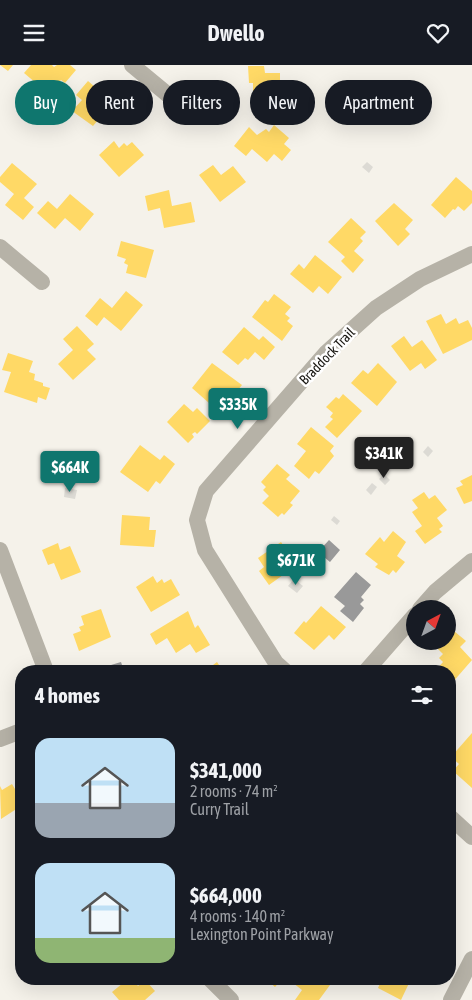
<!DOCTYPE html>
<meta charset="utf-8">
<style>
:root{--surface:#171b24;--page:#242831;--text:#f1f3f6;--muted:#9ea1a6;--accent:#0f766e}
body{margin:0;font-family:"Asap Condensed",sans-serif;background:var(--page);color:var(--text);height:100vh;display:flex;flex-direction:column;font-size:19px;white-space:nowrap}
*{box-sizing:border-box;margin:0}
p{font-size:16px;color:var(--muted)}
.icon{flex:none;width:28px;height:28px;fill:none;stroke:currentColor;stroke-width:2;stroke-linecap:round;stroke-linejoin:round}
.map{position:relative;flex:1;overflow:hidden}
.side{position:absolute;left:15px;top:600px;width:441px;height:320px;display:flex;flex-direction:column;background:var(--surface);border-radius:20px;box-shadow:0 5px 20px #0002}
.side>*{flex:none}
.hud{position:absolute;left:15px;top:15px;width:442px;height:45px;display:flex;gap:10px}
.needle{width:32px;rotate:41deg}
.tools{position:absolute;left:406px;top:535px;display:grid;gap:10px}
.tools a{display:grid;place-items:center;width:50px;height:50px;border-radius:50%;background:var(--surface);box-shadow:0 5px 20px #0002;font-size:25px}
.price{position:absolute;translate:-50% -42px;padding:0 11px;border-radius:5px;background:var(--accent);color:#fff;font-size:16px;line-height:32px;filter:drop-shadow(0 1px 2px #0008)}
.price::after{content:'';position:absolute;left:50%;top:30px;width:15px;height:11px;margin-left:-8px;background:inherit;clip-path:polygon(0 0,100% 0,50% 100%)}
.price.active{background:#222;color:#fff}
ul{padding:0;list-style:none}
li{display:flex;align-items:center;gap:15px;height:125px;padding:0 20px}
li span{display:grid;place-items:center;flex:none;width:140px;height:100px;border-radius:15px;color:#555}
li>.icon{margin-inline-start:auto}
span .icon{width:60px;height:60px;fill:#fffc;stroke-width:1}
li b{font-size:21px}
h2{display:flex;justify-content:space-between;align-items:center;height:60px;padding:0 20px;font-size:21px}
.chip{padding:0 18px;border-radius:22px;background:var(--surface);box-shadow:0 5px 20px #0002;font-size:18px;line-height:45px}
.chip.active{background:var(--accent);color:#fff}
header{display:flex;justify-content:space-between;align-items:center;height:65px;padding:0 20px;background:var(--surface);font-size:22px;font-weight:700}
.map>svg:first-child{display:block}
.homes{fill:#ffd966}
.industry{fill:#999}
.building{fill:#dcdad4}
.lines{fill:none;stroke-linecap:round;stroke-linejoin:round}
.minor{stroke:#b6b2a7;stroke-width:16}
.labels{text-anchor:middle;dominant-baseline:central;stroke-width:5;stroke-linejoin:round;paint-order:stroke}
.street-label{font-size:14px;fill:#1a1813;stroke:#fff}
</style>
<header><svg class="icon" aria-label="menu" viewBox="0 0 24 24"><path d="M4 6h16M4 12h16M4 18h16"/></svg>Dwello<svg class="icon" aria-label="heart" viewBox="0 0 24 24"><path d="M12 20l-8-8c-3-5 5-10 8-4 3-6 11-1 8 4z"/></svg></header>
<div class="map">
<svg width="472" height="935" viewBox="0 0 472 935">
<rect width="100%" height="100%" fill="#f5f2ea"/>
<!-- homes -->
<path class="homes" d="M0,0H13L8,6Z
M31,0H52L54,2L57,0H70L76,5L65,18L61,15L49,29L24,8Z
M248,1H264L265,8H280V32L253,33V18H249Z
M88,16L102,28L97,33L100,32L110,41L93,61L72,46L82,35L76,30Z
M274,60L289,73L284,79L291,85L282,96L274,89L267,97L252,84L246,91L234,81L249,62L257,70L266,64L269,67Z
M114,76L119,83L124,78L127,81L132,77L144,90L119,112L99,90Z
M12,98L37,119L24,133L34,142L23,155L5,140L14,129L0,117V112Z
M213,100L221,110L233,101L246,117L220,137L199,110Z
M456,112L472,126V138L464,146L458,141L455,145L453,144L445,153L431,140Z
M169,125L172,141L191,137L195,157L164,163L160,143L148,146L145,131Z
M70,129L94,149L80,166L65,153L55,164L37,148L48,136L57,144Z
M394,138L413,155L405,164L410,169L398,181L375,156Z
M351,153L366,167L360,173L363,176L354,186L364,195L353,208L341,196L345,192L328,177Z
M121,176L154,185L146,213L126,208L128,200L124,198L126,194L117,191Z
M315,190L342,212L328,229L319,221L313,228L290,209L299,199L304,204Z
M126,226L143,240L121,266L104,252L97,261L85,251L100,233L112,243Z
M274,229L291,242L285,249L290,253L287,256L293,261L282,276L252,252L265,235L268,237Z
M441,249L446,259L456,253L459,259L468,255L472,263V275L443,289L426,256Z
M77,261L94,279L87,285L96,294L73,315L58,299L73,285L63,274Z
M244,262L259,275L263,271L275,282L264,295L255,287L248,295L245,293L238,300L222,287Z
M404,271L412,282L422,275L437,295L425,304L421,298L410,306L391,281Z
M8,288L33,296L29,307L35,309L34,315L43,318V321L50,323L46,335L38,332L37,338L4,327L11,307L2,305Z
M212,298L242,320L230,334L219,325L209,338L192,323Z
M378,298L397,317L377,341L351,318L363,305L368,309Z
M343,329L362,346L337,373L325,362L333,354L330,352L333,348L326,342L336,332L339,334Z
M184,339L193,347L197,343L210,356L197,369L195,367L192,369L194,372L188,378L167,357Z
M311,362L334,381L330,386L334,391L319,409L315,406L309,414L294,401L306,386L297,379Z
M140,380L160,395L164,390L175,399L160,419L156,416L148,427L120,407Z
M277,399L290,410L286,414L300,426L290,438L293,440L284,450L282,448L278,452L262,438L269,431L263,425L266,422L261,417Z
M472,410V436L464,439L456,423L463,420L460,416Z
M424,427L429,434L435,430L447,445L437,453L443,461L439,464L442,467L425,479L415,466L422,461L412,447L418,443L412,435Z
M122,450L150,452L149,465H156L154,482L120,480Z
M393,466L406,477L397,491L405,497L396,508L393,505L389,510L375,502L378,499L365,489L380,472L384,477Z
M281,477L297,500L269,520L259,506L264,502L258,493Z
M58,478L60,485L70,481L81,507L61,515L54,498L48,500L42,485Z
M153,511L157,518L162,514L164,518L171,514L180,530L151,547L136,522Z
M321,541L346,562L334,575L329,570L314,585L294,568L304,556L306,558Z
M101,544L111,572L79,586L73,569L81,566L79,562L84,560L81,551Z
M188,546L195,563L198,560L210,580L196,588L190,579L176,588L167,573L156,580L150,569Z
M454,566L466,576L460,582L472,595L452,618L450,606L436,605L443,597L439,593L443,589L437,583L444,576H448V572Z
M217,597L223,606H205Z
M472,668V723L453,706L459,699L451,692Z
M12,719L21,734V741L1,754L0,721L2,725Z
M450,819L453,822L450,826L456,831L450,839Z
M128,914H132L138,921L145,915L155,926L145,935H119L112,927Z
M266,914H282L275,922Z
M297,914H322L330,920L319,935H295L302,925L293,918Z
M382,914H411L401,935L378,923Z"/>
<!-- industry -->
<path class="industry" d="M329,475L340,485L330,497L318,487Z
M356,507L371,520L361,532L364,535L360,539L364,543L353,557L340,546L345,541L334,532Z
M121,597L124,606H102L101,603Z"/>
<!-- building -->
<path class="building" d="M367,97L373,102L369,108L362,102Z
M428,381L433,386L428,392L423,387Z
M63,399L66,402L61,406L59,403Z
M384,409L390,415L385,420L379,414Z
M372,418L377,422L371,430L366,425Z
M65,423L77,425L75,434L64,432Z
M334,451L340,456L337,460L331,455Z
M294,514L303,521L297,528L288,521Z"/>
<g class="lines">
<!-- minor -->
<path class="minor" d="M132,0L190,48
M0,182L42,217
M0,485L46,606
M420,544L435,527L472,496
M285,606L276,598L205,485L197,455L206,426L326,288L376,243L420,214L472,189
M366,606L415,550
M0,674L21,666
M450,752L472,772
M210,914L231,935
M451,935L472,894"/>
</g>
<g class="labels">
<!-- street labels -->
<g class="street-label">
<text transform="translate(327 291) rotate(-46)">Braddock Trail</text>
</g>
</g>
</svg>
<div class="tools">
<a><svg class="needle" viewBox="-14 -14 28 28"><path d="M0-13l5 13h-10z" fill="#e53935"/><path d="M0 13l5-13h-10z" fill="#9ea1a6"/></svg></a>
</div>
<b class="price" style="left:238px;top:365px">$335K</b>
<b class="price active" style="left:384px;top:414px">$341K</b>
<b class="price" style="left:70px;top:428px">$664K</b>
<b class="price" style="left:296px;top:521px">$671K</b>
<div class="hud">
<a class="chip active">Buy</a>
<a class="chip">Rent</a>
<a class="chip">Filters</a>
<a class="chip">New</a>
<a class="chip">Apartment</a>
</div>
<section class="side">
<h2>4 homes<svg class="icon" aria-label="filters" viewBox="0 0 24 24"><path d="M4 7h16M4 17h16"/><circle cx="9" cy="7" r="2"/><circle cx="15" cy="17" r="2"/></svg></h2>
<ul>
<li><span style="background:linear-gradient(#bfe0f5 65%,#9aa5b1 0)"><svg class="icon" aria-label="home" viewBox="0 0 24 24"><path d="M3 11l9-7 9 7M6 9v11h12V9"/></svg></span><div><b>$341,000</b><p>2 rooms · 74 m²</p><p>Curry Trail</p></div></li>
<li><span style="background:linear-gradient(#bfe0f5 75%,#8fb573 0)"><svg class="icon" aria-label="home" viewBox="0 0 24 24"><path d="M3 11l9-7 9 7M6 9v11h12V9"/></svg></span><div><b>$664,000</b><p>4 rooms · 140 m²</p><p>Lexington Point Parkway</p></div></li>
</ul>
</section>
</div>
